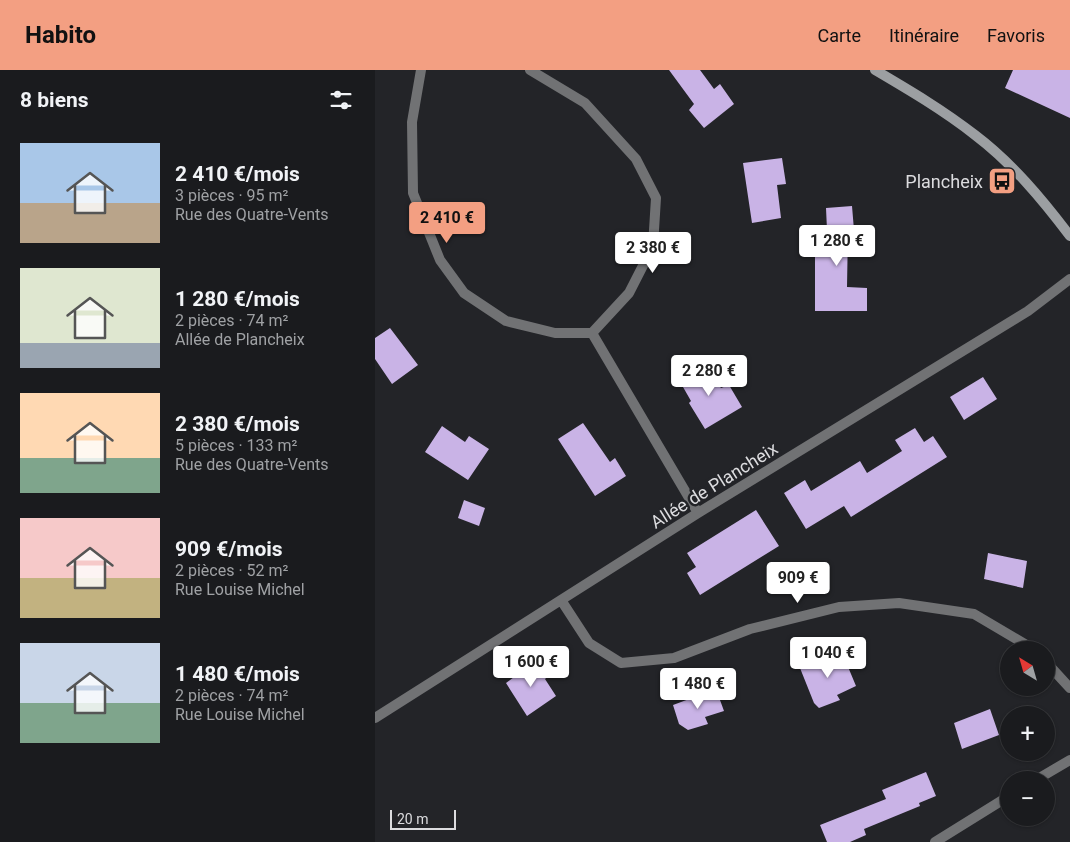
<!DOCTYPE html>
<html lang="fr">
<meta charset="utf-8">
<style>
:root{--surface:#1a1b1e;--page:#232427;--text:#f1f3f6;--muted:#9fa1a4;--line:#38393c;--accent:#f39f82}
body{margin:0;font-family:Roboto,sans-serif;background:var(--page);color:var(--text);height:100vh;display:flex;flex-direction:column;font-size:19px;white-space:nowrap}
*{box-sizing:border-box;margin:0}
p{font-size:16px;color:var(--muted)}
.icon{flex:none;width:28px;height:28px;fill:none;stroke:currentColor;stroke-width:2;stroke-linecap:round;stroke-linejoin:round}
.map{position:relative;flex:1;overflow:hidden}
.side{display:flex;flex-direction:column;background:var(--surface);width:375px}
.side>*{flex:none}
.needle{width:32px;rotate:323deg}
.controls{position:absolute;left:625px;top:571px;display:grid;gap:10px}
.controls a{display:grid;place-items:center;width:55px;height:55px;border-radius:50%;background:var(--surface);box-shadow:0 1px 4px #0004,0 0 0 1px var(--line);font-size:25px}
.scale{position:absolute;left:15px;bottom:12px;width:66px;box-sizing:border-box;padding-left:5px;border:2px solid #dcdcdf;border-top:0;font-size:14px;line-height:18px;white-space:nowrap;color:#dcdcdf;-webkit-text-stroke:4px #232428;paint-order:stroke}
.price{position:absolute;translate:-50% -42px;padding:0 11px;border-radius:5px;background:#fff;color:#222;font-size:16px;line-height:32px;filter:drop-shadow(0 1px 2px #0008)}
.price::after{content:'';position:absolute;left:50%;top:30px;width:15px;height:11px;margin-left:-8px;background:inherit;clip-path:polygon(0 0,100% 0,50% 100%)}
.price.on{background:var(--accent);color:#111}
ul{padding:0;list-style:none}
li{display:flex;align-items:center;gap:15px;height:125px;padding:0 20px}
li span{display:grid;place-items:center;flex:none;width:140px;height:100px;border-radius:0px;color:#555}
li>.icon{margin-inline-start:auto}
span .icon{width:60px;height:60px;fill:#fffc;stroke-width:1}
li b{font-size:21px}
h2{display:flex;justify-content:space-between;align-items:center;height:60px;padding:0 20px;font-size:21px}
header{display:flex;align-items:center;gap:30px;box-sizing:border-box;height:70px;padding:0 25px;background:var(--accent);color:#111}
header strong{font-size:24px}
nav{display:flex;gap:28px;margin-inline-start:auto;font-size:18px}
main{display:flex;flex:1;min-height:0}
.map>svg:first-child{display:block}
.building{fill:#c9b3e6}
.lines{fill:none;stroke-linecap:round;stroke-linejoin:round}
.street{stroke:#717274;stroke-width:10}
.secondary{stroke:#9c9fa2;stroke-width:10}
.labels{text-anchor:middle;dominant-baseline:central;stroke-width:5;stroke-linejoin:round;paint-order:stroke}
.poi-label{font-size:18px;fill:#dcdcdf;stroke:#232428;text-anchor:end}
.street-label{font-size:18px;fill:#dcdcdf;stroke:#232428}
</style>
<header>
<strong>Habito</strong>
<nav><a>Carte</a><a>Itinéraire</a><a>Favoris</a></nav>
</header>
<main>
<section class="side">
<h2>8 biens<svg class="icon" aria-label="filters" viewBox="0 0 24 24"><path d="M4 7h16M4 17h16"/><circle cx="9" cy="7" r="2"/><circle cx="15" cy="17" r="2"/></svg></h2>
<ul>
<li><span style="background:linear-gradient(#a9c7e8 60%,#b9a48a 0)"><svg class="icon" aria-label="home" viewBox="0 0 24 24"><path d="M3 11l9-7 9 7M6 9v11h12V9"/></svg></span><div><b>2 410 €/mois</b><p>3 pièces · 95 m²</p><p>Rue des Quatre-Vents</p></div></li>
<li><span style="background:linear-gradient(#dfe7d0 75%,#9aa5b1 0)"><svg class="icon" aria-label="home" viewBox="0 0 24 24"><path d="M3 11l9-7 9 7M6 9v11h12V9"/></svg></span><div><b>1 280 €/mois</b><p>2 pièces · 74 m²</p><p>Allée de Plancheix</p></div></li>
<li><span style="background:linear-gradient(#ffd9b3 65%,#7fa58c 0)"><svg class="icon" aria-label="home" viewBox="0 0 24 24"><path d="M3 11l9-7 9 7M6 9v11h12V9"/></svg></span><div><b>2 380 €/mois</b><p>5 pièces · 133 m²</p><p>Rue des Quatre-Vents</p></div></li>
<li><span style="background:linear-gradient(#f6c9c9 60%,#c2b280 0)"><svg class="icon" aria-label="home" viewBox="0 0 24 24"><path d="M3 11l9-7 9 7M6 9v11h12V9"/></svg></span><div><b>909 €/mois</b><p>2 pièces · 52 m²</p><p>Rue Louise Michel</p></div></li>
<li><span style="background:linear-gradient(#c9d6e8 60%,#7fa58c 0)"><svg class="icon" aria-label="home" viewBox="0 0 24 24"><path d="M3 11l9-7 9 7M6 9v11h12V9"/></svg></span><div><b>1 480 €/mois</b><p>2 pièces · 74 m²</p><p>Rue Louise Michel</p></div></li>
</ul>
</section>
<div class="map">
<svg width="695" height="772" viewBox="0 0 695 772">
<rect width="100%" height="100%" fill="#232428"/>
<!-- building -->
<path class="building" d="M294,0H325L339,19L345,14L359,34L329,58L314,40L319,34Z
M638,0H695V48L630,18Z
M407,88L411,114L402,115L406,148L377,153L368,93Z
M477,136L479,160H473L472,217L492,218V241H440V182H453L451,138Z
M15,258L43,295L17,314L0,289V268Z
M330,295L346,318L354,315L367,337L330,359L314,333L316,331L304,310Z
M608,307L622,329L589,350L575,327Z
M208,353L235,392L240,388L251,406L220,426L183,369Z
M67,356L90,372L94,366L114,379L93,410L50,382Z
M540,358L549,372L558,366L572,387L476,447L469,436L431,459L409,423L430,410L436,421L485,391L492,403L527,381L520,370Z
M89,430L110,438L104,456L83,448Z
M381,440L404,476L325,525L312,503L321,497L312,483Z
M613,483L652,491L648,518L609,509Z
M466,580L481,616L462,625L465,630L444,638L439,633L425,598Z
M162,590L173,606L170,609L181,626L152,646L131,613Z
M341,619L349,641L330,647L333,654L313,660L304,654L298,635Z
M615,639L624,665L587,679L579,653Z
M551,702L561,726L544,733L545,736L489,759L491,765L475,772H452L445,755L511,729L507,720Z"/>
<g class="lines">
<!-- street -->
<path class="street" d="M46,0L37,52L38,123L65,190L89,223L131,251L180,263H217
M155,0L210,33L261,89L281,128L278,176L254,223L217,263L323,443
M186,530L214,573L246,593L299,588L375,559L464,537L524,533L599,544L660,580
M671,592L695,618
M0,648L323,443L653,241L695,209
M661,710L695,690
M560,772L634,726"/>
<!-- secondary -->
<path class="secondary" d="M500,0C534,20 568,40 600,65C637,93 667,129 695,166"/>
</g>
<!-- icons -->
<defs>
<g id="bus-square" transform="scale(1.4375)"><rect x="-9" y="-9" width="18" height="18" rx="4" fill="#f39f82" stroke="#232428"/><path d="M-5-6H5V4H4V6H2V4H-2V6H-4V4H-5ZM-3.5-4V0h7V-4ZM-3.5 1.2v1.5H-2V1.2ZM2 1.2v1.5H3.5V1.2Z" fill="#111"/></g>
</defs>
<g fill-rule="evenodd">
<use href="#bus-square" x="627" y="111"/>
</g>
<g class="labels">
<!-- poi labels -->
<g class="poi-label">
<text x="608" y="111">Plancheix</text>
</g>
<!-- street labels -->
<g class="street-label">
<text transform="translate(339 415) rotate(-32)">Allée de Plancheix</text>
</g>
</g>
</svg>
<div class="controls">
<a><svg class="needle" viewBox="-14 -14 28 28"><path d="M0-13l5 13h-10z" fill="#e53935"/><path d="M0 13l5-13h-10z" fill="#9fa1a4"/></svg></a>
<a>+</a>
<a>−</a>
</div>
<div class="scale">20 m</div>
<b class="price on" style="left:72px;top:174px">2 410 €</b>
<b class="price" style="left:462px;top:197px">1 280 €</b>
<b class="price" style="left:278px;top:204px">2 380 €</b>
<b class="price" style="left:334px;top:327px">2 280 €</b>
<b class="price" style="left:423px;top:534px">909 €</b>
<b class="price" style="left:453px;top:609px">1 040 €</b>
<b class="price" style="left:156px;top:618px">1 600 €</b>
<b class="price" style="left:323px;top:640px">1 480 €</b>
</div>
</main>
